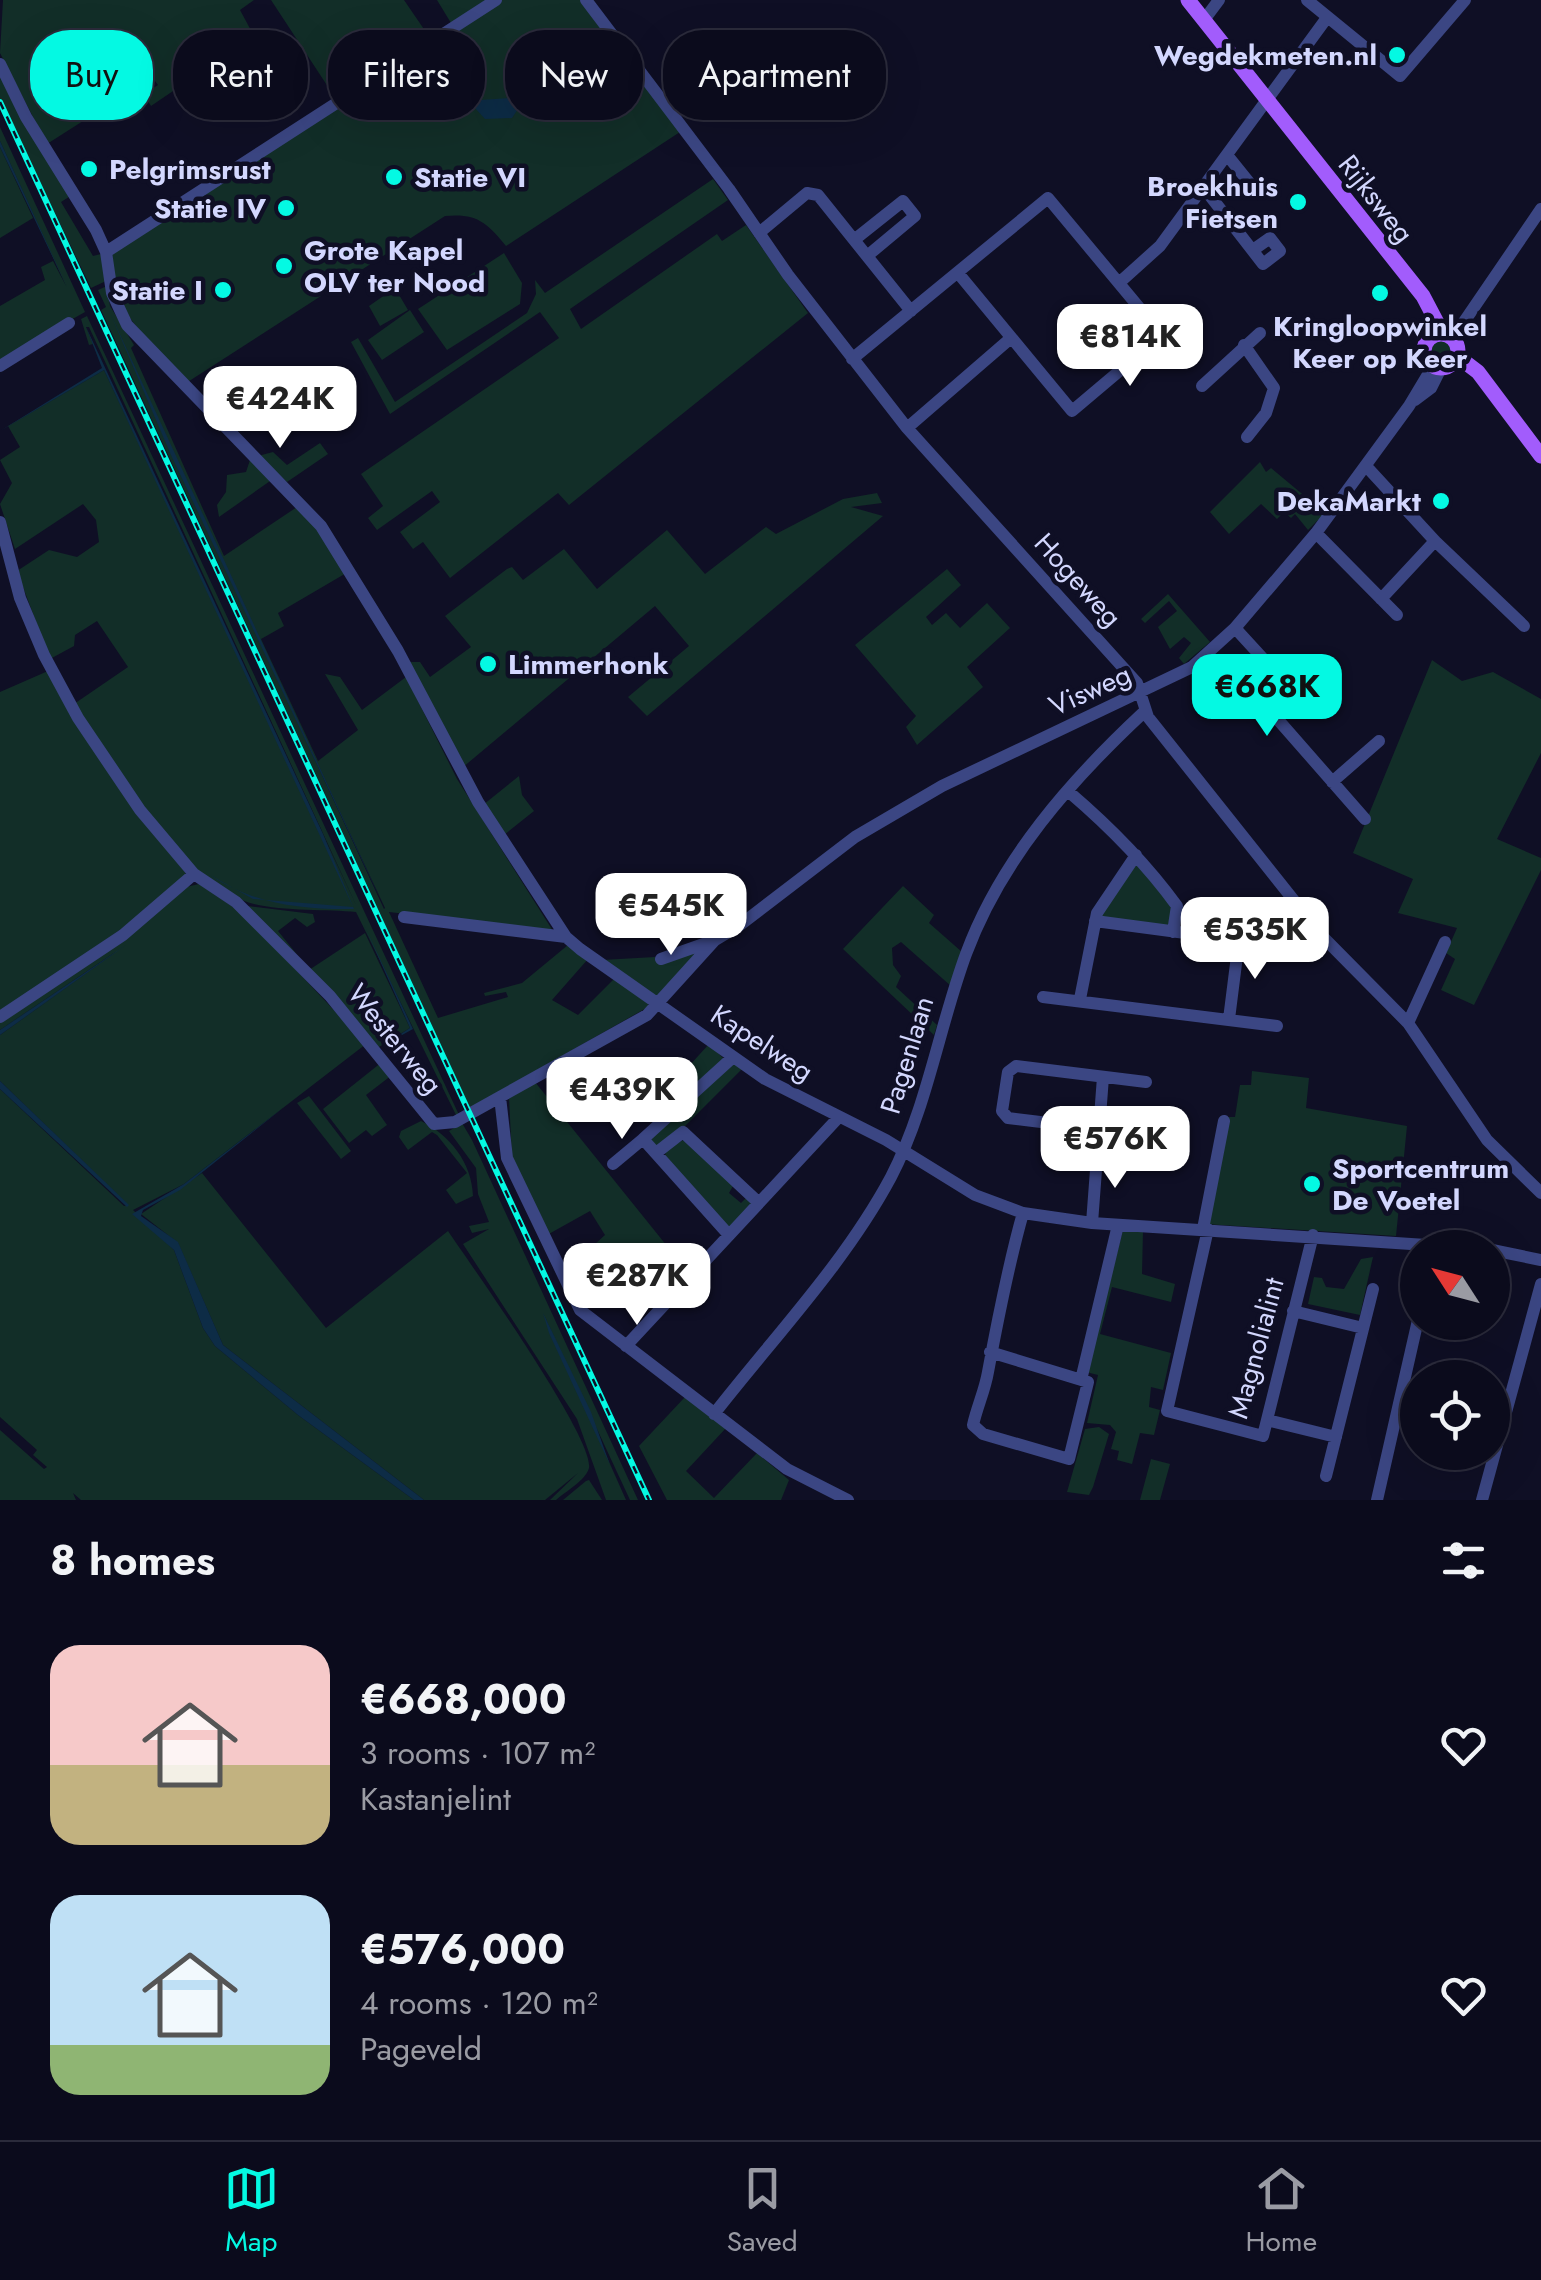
<!DOCTYPE html>
<meta charset="utf-8">
<style>
:root{--surface:#0b0b1c;--page:#141425;--text:#f1f3f6;--muted:#9a9ba3;--line:#2b2b3b;--accent:#04f9e3}
body{margin:0;font-family:Jost,sans-serif;background:var(--page);color:var(--text);height:100vh;display:flex;flex-direction:column;font-size:38px;white-space:nowrap}
*{box-sizing:border-box;margin:0}
p{font-size:32px;color:var(--muted)}
.icon{flex:none;width:55px;height:55px;fill:none;stroke:currentColor;stroke-width:2;stroke-linecap:round;stroke-linejoin:round}
.map{position:relative;height:1500px;overflow:hidden}
.sheet{display:flex;flex-direction:column;background:var(--surface);flex:1}
.sheet>*{flex:none}
.guide{position:absolute;left:30px;top:30px;width:1000px;height:90px;display:flex;gap:20px}
.needle{width:65px;rotate:306deg}
.tools{position:absolute;left:1400px;top:1230px;display:grid;gap:20px}
.tools a{display:grid;place-items:center;width:110px;height:110px;border-radius:50%;background:var(--surface);box-shadow:0 10px 40px #0002,0 0 0 2px var(--line);font-size:50px}
.price{position:absolute;translate:-50% -85px;padding:0 22px;border-radius:20px;background:#fff;color:#222;font-size:32px;line-height:65px;filter:drop-shadow(0 2px 5px #0008)}
.price::after{content:'';position:absolute;left:50%;top:60px;width:30px;height:22px;margin-left:-15px;background:inherit;clip-path:polygon(0 0,100% 0,50% 100%)}
.price.on{background:var(--accent);color:#111}
ul{padding:0;list-style:none}
li{display:flex;align-items:center;gap:30px;height:250px;padding:0 50px}
li span{display:grid;place-items:center;flex:none;width:280px;height:200px;border-radius:30px;color:#555}
li>.icon{margin-inline-start:auto}
span .icon{width:120px;height:120px;fill:#fffc;stroke-width:1}
li b{font-size:42px}
h2{display:flex;justify-content:space-between;align-items:center;height:120px;padding:0 50px;font-size:42px}
.tag{padding:0 35px;border-radius:40px;background:var(--surface);box-shadow:0 10px 40px #0002,0 0 0 2px var(--line);font-size:35px;line-height:90px}
.tag.on{background:var(--accent);color:#111}
.dock{display:flex;justify-content:space-around;align-items:center;height:140px;border-top:2px solid var(--line);background:var(--surface);font-size:28px;color:var(--muted)}
.dock a{display:grid;justify-items:center;gap:5px}
.dock .on{color:var(--accent)}
.map>svg:first-child{display:block}
.green{fill:#122e28;fill-rule:evenodd}
.water{fill:#0d2c46}
.lines{fill:none;stroke-linecap:round;stroke-linejoin:round}
.minor{stroke:#3b4683;stroke-width:12}
.major{stroke:#a25cfc;stroke-width:15}
.rail-casing{stroke:#04f9e3;stroke-width:6}
.rail{stroke:#0f0f25;stroke-width:2.5;stroke-dasharray:8;stroke-linecap:butt}
.poi-dot{fill:#04f9e3;stroke:#0f0f25;stroke-width:4}
.labels{text-anchor:middle;dominant-baseline:central;stroke-width:9;stroke-linejoin:round;paint-order:stroke}
.poi-label{font-size:28px;font-weight:bold;fill:#d3d7fe;stroke:#0f0f25;text-anchor:end}
.street-label{font-size:28px;fill:#d3d7fe;stroke:#0f0f25}
</style>
<div class="map">
<svg width="1541" height="1500" viewBox="0 0 1541 1500">
<rect width="100%" height="100%" fill="#0f0f25"/>
<!-- green -->
<path class="green" d="M3,0H254L240,10L254,36L151,106L144,94L158,85L152,77L47,144L0,53Z
M271,0H404L430,38L336,99Z
M437,0H487L451,23Z
M502,0H583L680,132L506,246C487,222 476,213 445,216L183,385L117,302L108,254Z
M0,72L72,195L61,202L93,256L101,254L106,281L91,288L0,99Z
M0,127L85,312L0,360V306L45,280L41,267L53,261L66,286L0,141Z
M0,147L33,218L0,238Z
M713,179L728,200L570,309L581,329L717,234L722,241L746,225L808,313L569,505L558,493L450,578L423,542L413,549L400,532L440,502L432,491L377,530L368,518L383,506L361,474L559,338L540,312L390,414L351,342L358,338L395,402L527,313L536,294L535,280L545,293Z
M504,253L522,283L520,304L447,350L418,309Z
M107,286L110,306L134,345L131,348L224,556L300,505L348,572L278,613L284,626L261,639L318,761L358,730L325,674L340,677L362,710L406,677L457,779L553,931L389,912L438,1018L508,997L506,992L485,996L484,993L522,983L568,945L588,959L552,1000L578,1015L616,977L648,1000V1007L470,1108L101,310L106,307L98,290ZM285,695L385,908L384,909Z
M395,288L408,310L380,326L369,306Z
M410,310L424,332L382,360L368,340Z
M87,316L459,1115L457,1117L356,912C326,909 268,912 242,900C164,866 119,770 74,704L128,667L97,621L75,635L74,646L50,659L17,571L49,550L77,557L99,542L96,520L83,504L15,549L0,504L12,483L0,460L20,447L8,426L104,370L357,907L89,327H86L93,344L89,345L81,319Z
M1430 351a11 11 0 1 1 22 0a11 11 0 1 1-22 0Z
M320,443L328,454L287,482L258,456L273,452L287,465Z
M251,457L273,479L219,517L217,505L226,492L227,475L246,472Z
M1260,462L1266,472L1271,468L1325,513L1308,530L1295,514L1291,518L1284,512L1277,519L1261,504L1229,534L1210,512Z
M877,493L882,503L851,507L883,516L647,716L628,697L689,646L655,606L462,768L409,662H420L430,677L471,647L445,616L507,569L512,567L523,580L564,549L597,589L667,530L705,574L766,527L776,534L843,499Z
M947,569L961,585L926,617L932,625L946,613L960,628L987,603L1010,628L967,667L983,687L917,745L906,727L916,716L855,645Z
M1168,594L1210,642L1184,664L1179,658L1191,643L1184,637L1170,649L1158,627L1177,611L1169,601L1145,623L1141,619Z
M1432,660L1462,681L1493,672L1541,699V753L1497,839L1541,858V870L1474,1005L1441,990L1455,959L1446,953L1457,928L1398,913L1413,879L1353,853Z
M48,671L186,874L143,914L0,1013V692Z
M519,776L522,795L534,811L504,835L483,805Z
M1138,865L1173,906L1168,926L1103,918L1100,912L1129,868Z
M199,884L242,913L366,1044L184,1184L133,1210L174,1250L203,1328L215,1346L298,1415L414,1500H81L73,1493L76,1500H0V1430L44,1469L47,1467L33,1455L37,1450L0,1417V1089L124,1206L128,1205L0,1081V1035L117,951L0,1030V1020L186,887Z
M903,886L934,915L929,923L962,952L951,986L901,942L892,948L893,965L901,976L896,987L937,1025L934,1035L843,949Z
M247,906L313,914L315,922L307,927L295,918L278,931L299,957Z
M365,933L410,1028L379,1047L309,970Z
M705,946L659,999L602,960L655,957L659,964Z
M709,1044L724,1059L695,1091L679,1077Z
M382,1062L392,1075L366,1095L387,1125L372,1136L366,1130L349,1143L323,1109Z
M732,1063L743,1068L683,1128L657,1147L651,1143L653,1134Z
M1252,1071L1309,1078L1306,1108L1407,1126L1396,1236L1205,1224L1228,1117H1235L1240,1085H1251Z
M535,1082L671,1251L641,1279L612,1245L566,1282L558,1263H574L605,1235L590,1211L547,1235L512,1160L509,1097Z
M309,1096L351,1151L341,1159L297,1103Z
M421,1121C450,1135 472,1163 473,1196L456,1204L446,1190L467,1173L437,1135L432,1132L408,1150L399,1137L401,1131Z
M462,1123L472,1140L638,1500H630L543,1313L626,1500H606L577,1419L463,1244L489,1229L472,1233L469,1226L489,1222L478,1194L476,1168L449,1131Z
M686,1139L733,1186L729,1193L741,1203L746,1198L753,1204L728,1228L665,1159L666,1148Z
M202,1173L326,1328L448,1231C471,1265 595,1439 589,1468C586,1480 565,1492 556,1500H550L578,1473L545,1500H424L223,1345L178,1243L141,1214Z
M1123,1230L1143,1231L1142,1274L1175,1284L1171,1302L1112,1287L1100,1334L1171,1353L1163,1390L1151,1387L1149,1407L1160,1410L1154,1435L1140,1433L1132,1464L1117,1460L1119,1451L1111,1449L1116,1432L1110,1425L1087,1423L1098,1375L1086,1372Z
M1373,1257L1360,1315L1308,1304L1314,1277L1322,1278L1326,1287L1344,1289L1361,1259Z
M685,1397L726,1428L686,1471L714,1498L757,1453L789,1480L781,1500H667L639,1446Z
M1099,1427L1109,1434L1093,1487L1089,1495L1067,1492L1085,1429Z
M1151,1459L1170,1464L1160,1500H1140Z
M589,1480L602,1500H563L586,1481Z"/>
<!-- water -->
<path class="water" d="M511,98L520,106L512,118L485,119L475,108L480,100Z
M0,141L67,287L0,147Z
M111,315L385,909L171,455Z
M86,327L323,834L354,909C301,910 254,904 210,875L253,899L353,907L104,370L0,431L102,368Z
M364,925L413,1029L382,1046L410,1028Z
M126,945L0,1035V1030Z
M0,1081L129,1205L127,1207L0,1089Z
M283,1108L180,1190L143,1210L141,1216L178,1242L223,1345L424,1500H414L298,1415L215,1346L203,1328L174,1250L132,1214L184,1184Z
M543,1313L591,1412L610,1465L549,1333Z"/>
<g class="lines">
<!-- minor -->
<path class="minor" d="M586,0L729,189L788,275L907,428L1137,683L1148,717L1323,937L1408,1023L1487,1140L1541,1193
M1307,0L1400,76L1465,0
M1204,20L1219,0
M0,64L26,117L96,230L106,252L112,293L127,325L321,526L398,651L478,802L566,937L580,949L765,1079L886,1140L975,1195L1023,1213L1092,1223L1472,1248
M1227,155L1256,191
M1204,188L1263,264L1280,251L1270,238L1253,250
M759,233L807,193L818,195L911,311
M854,240L903,201L915,216L867,256
M106,252L496,0
M1120,282L1160,246L1326,19
M1453,338L1541,209
M1244,345L1274,388L1266,413L1247,437
M852,359L1048,198L1162,335L1072,411L958,273
M0,366L69,323
M1202,386L1260,333
M1415,400L1431,388L1441,368
M907,428L1011,338
M1366,466L1435,541L1524,626
M0,522L20,598L44,655L78,718L140,810L194,874L236,902L330,996L434,1124L455,1122L647,1015L715,940
M1316,533L1397,615
M1381,599L1435,541
M1235,628L1289,687L1266,706L1365,819
M1332,782L1379,741
M1069,792C1110,827 1145,862 1177,906L1173,932
M404,917L566,937
M1095,921L1268,944
M661,959L715,940L740,925L855,837L942,786L1192,667L1235,628L1316,533L1409,406L1433,366
M1043,997L1277,1026
M1080,999L1097,913L1136,855
M0,1017L123,935L194,874
M1229,1019L1239,940
M1408,1023L1445,942
M500,1097L507,1158L580,1310L787,1469L848,1500
M1099,1124L1167,1132
M1098,1129L1008,1118L1002,1111L1008,1072L1016,1066L1146,1082
M656,1153L683,1132L759,1203
M1049,1153L1096,1157
M613,1164L643,1139
M1092,1223L1103,1077
M1203,1229L1224,1121
M1208,1229L1167,1411L1263,1436L1313,1235
M728,1234L643,1139L732,1058
M1492,1250L1541,1260
M1293,1311L1363,1328
M626,1346L838,1118
M990,1352L1088,1382L1069,1459L983,1434L973,1425C977,1407 985,1390 988,1372C998,1318 1008,1266 1023,1213
M1081,1380L1118,1225
M714,1414C774,1337 845,1263 891,1177C927,1108 939,1027 966,954C1001,859 1071,780 1144,712
M1267,1420L1336,1437
M1326,1476L1373,1289
M1377,1500L1418,1320
M1482,1500L1541,1284"/>
<!-- major -->
<path class="major" d="M1188,0L1423,296L1443,334
M1424 351a17 17 0 1 1 34 0a17 17 0 1 1-34 0Z
M1457,356L1478,372L1541,456"/>
<!-- rail casing -->
<g class="rail-casing">
<path id="rail" d="M0,102L649,1500"/>
</g>
<!-- rail -->
<use href="#rail" class="rail"/>
</g>
<!-- markers -->
<g class="poi-dot">
<circle cx="1397" cy="55" r="10"/>
<circle cx="89" cy="169" r="10"/>
<circle cx="394" cy="177" r="10"/>
<circle cx="1298" cy="202" r="10"/>
<circle cx="286" cy="208" r="10"/>
<circle cx="284" cy="266" r="10"/>
<circle cx="223" cy="290" r="10"/>
<circle cx="1380" cy="293" r="10"/>
<circle cx="1441" cy="501" r="10"/>
<circle cx="488" cy="664" r="10"/>
<circle cx="1312" cy="1184" r="10"/>
</g>
<g class="labels">
<!-- poi labels -->
<g class="poi-label">
<text x="1377" y="55">Wegdekmeten.nl</text>
<text x="109" y="169" text-anchor="start">Pelgrimsrust</text>
<text x="414" y="177" text-anchor="start">Statie VI</text>
<text x="1278" y="186">Broekhuis<tspan x="1278" dy="32">Fietsen</tspan></text>
<text x="266" y="208">Statie IV</text>
<text x="304" y="250" text-anchor="start">Grote Kapel<tspan x="304" dy="32">OLV ter Nood</tspan></text>
<text x="203" y="290">Statie I</text>
<text x="1380" y="326" text-anchor="middle">Kringloopwinkel<tspan x="1380" dy="32">Keer op Keer</tspan></text>
<text x="1421" y="501">DekaMarkt</text>
<text x="508" y="664" text-anchor="start">Limmerhonk</text>
<text x="1332" y="1168" text-anchor="start">Sportcentrum<tspan x="1332" dy="32">De Voetel</tspan></text>
</g>
<!-- street labels -->
<g class="street-label">
<text transform="translate(1376 199) rotate(52)">Rijksweg</text>
<text transform="translate(1078 580) rotate(48)">Hogeweg</text>
<text transform="translate(1090 690) rotate(-24)">Visweg</text>
<text transform="translate(395 1039) rotate(51)">Westerweg</text>
<text transform="translate(762 1043) rotate(33)">Kapelweg</text>
<text transform="translate(907 1055) rotate(-73)">Pagenlaan</text>
<text transform="translate(1256 1348) rotate(-75)">Magnolialint</text>
</g>
</g>
</svg>
<div class="tools">
<a><svg class="needle" viewBox="-14 -14 28 28"><path d="M0-13l5 13h-10z" fill="#e53935"/><path d="M0 13l5-13h-10z" fill="#9a9ba3"/></svg></a>
<a><svg class="icon" aria-label="locate" viewBox="0 0 24 24"><circle cx="12" cy="12" r="6"/><path d="M12 2v4M12 18v4M2 12h4M18 12h4"/></svg></a>
</div>
<b class="price" style="left:1130px;top:389px">€814K</b>
<b class="price" style="left:280px;top:451px">€424K</b>
<b class="price on" style="left:1267px;top:739px">€668K</b>
<b class="price" style="left:671px;top:958px">€545K</b>
<b class="price" style="left:1255px;top:982px">€535K</b>
<b class="price" style="left:622px;top:1142px">€439K</b>
<b class="price" style="left:1115px;top:1191px">€576K</b>
<b class="price" style="left:637px;top:1328px">€287K</b>
<div class="guide">
<a class="tag on">Buy</a>
<a class="tag">Rent</a>
<a class="tag">Filters</a>
<a class="tag">New</a>
<a class="tag">Apartment</a>
</div>
</div>
<section class="sheet">
<h2>8 homes<svg class="icon" aria-label="filters" viewBox="0 0 24 24"><path d="M4 7h16M4 17h16"/><circle cx="9" cy="7" r="2"/><circle cx="15" cy="17" r="2"/></svg></h2>
<ul>
<li><span style="background:linear-gradient(#f6c9c9 60%,#c2b280 0)"><svg class="icon" aria-label="home" viewBox="0 0 24 24"><path d="M3 11l9-7 9 7M6 9v11h12V9"/></svg></span><div><b>€668,000</b><p>3 rooms · 107 m²</p><p>Kastanjelint</p></div><svg class="icon" aria-label="heart" viewBox="0 0 24 24"><path d="M12 20l-8-8c-3-5 5-10 8-4 3-6 11-1 8 4z"/></svg></li>
<li><span style="background:linear-gradient(#bfe0f5 75%,#8fb573 0)"><svg class="icon" aria-label="home" viewBox="0 0 24 24"><path d="M3 11l9-7 9 7M6 9v11h12V9"/></svg></span><div><b>€576,000</b><p>4 rooms · 120 m²</p><p>Pageveld</p></div><svg class="icon" aria-label="heart" viewBox="0 0 24 24"><path d="M12 20l-8-8c-3-5 5-10 8-4 3-6 11-1 8 4z"/></svg></li>
</ul>
</section>
<nav class="dock">
<a class="on"><svg class="icon" aria-label="map" viewBox="0 0 24 24"><path d="M3 6l6-2 6 2 6-2v14l-6 2-6-2-6 2zM9 4v14M15 6v14"/></svg>Map</a>
<a><svg class="icon" aria-label="saved" viewBox="0 0 24 24"><path d="M7 4h10v16l-5-4-5 4z"/></svg>Saved</a>
<a><svg class="icon" aria-label="home" viewBox="0 0 24 24"><path d="M3 11l9-7 9 7M6 9v11h12V9"/></svg>Home</a>
</nav>
